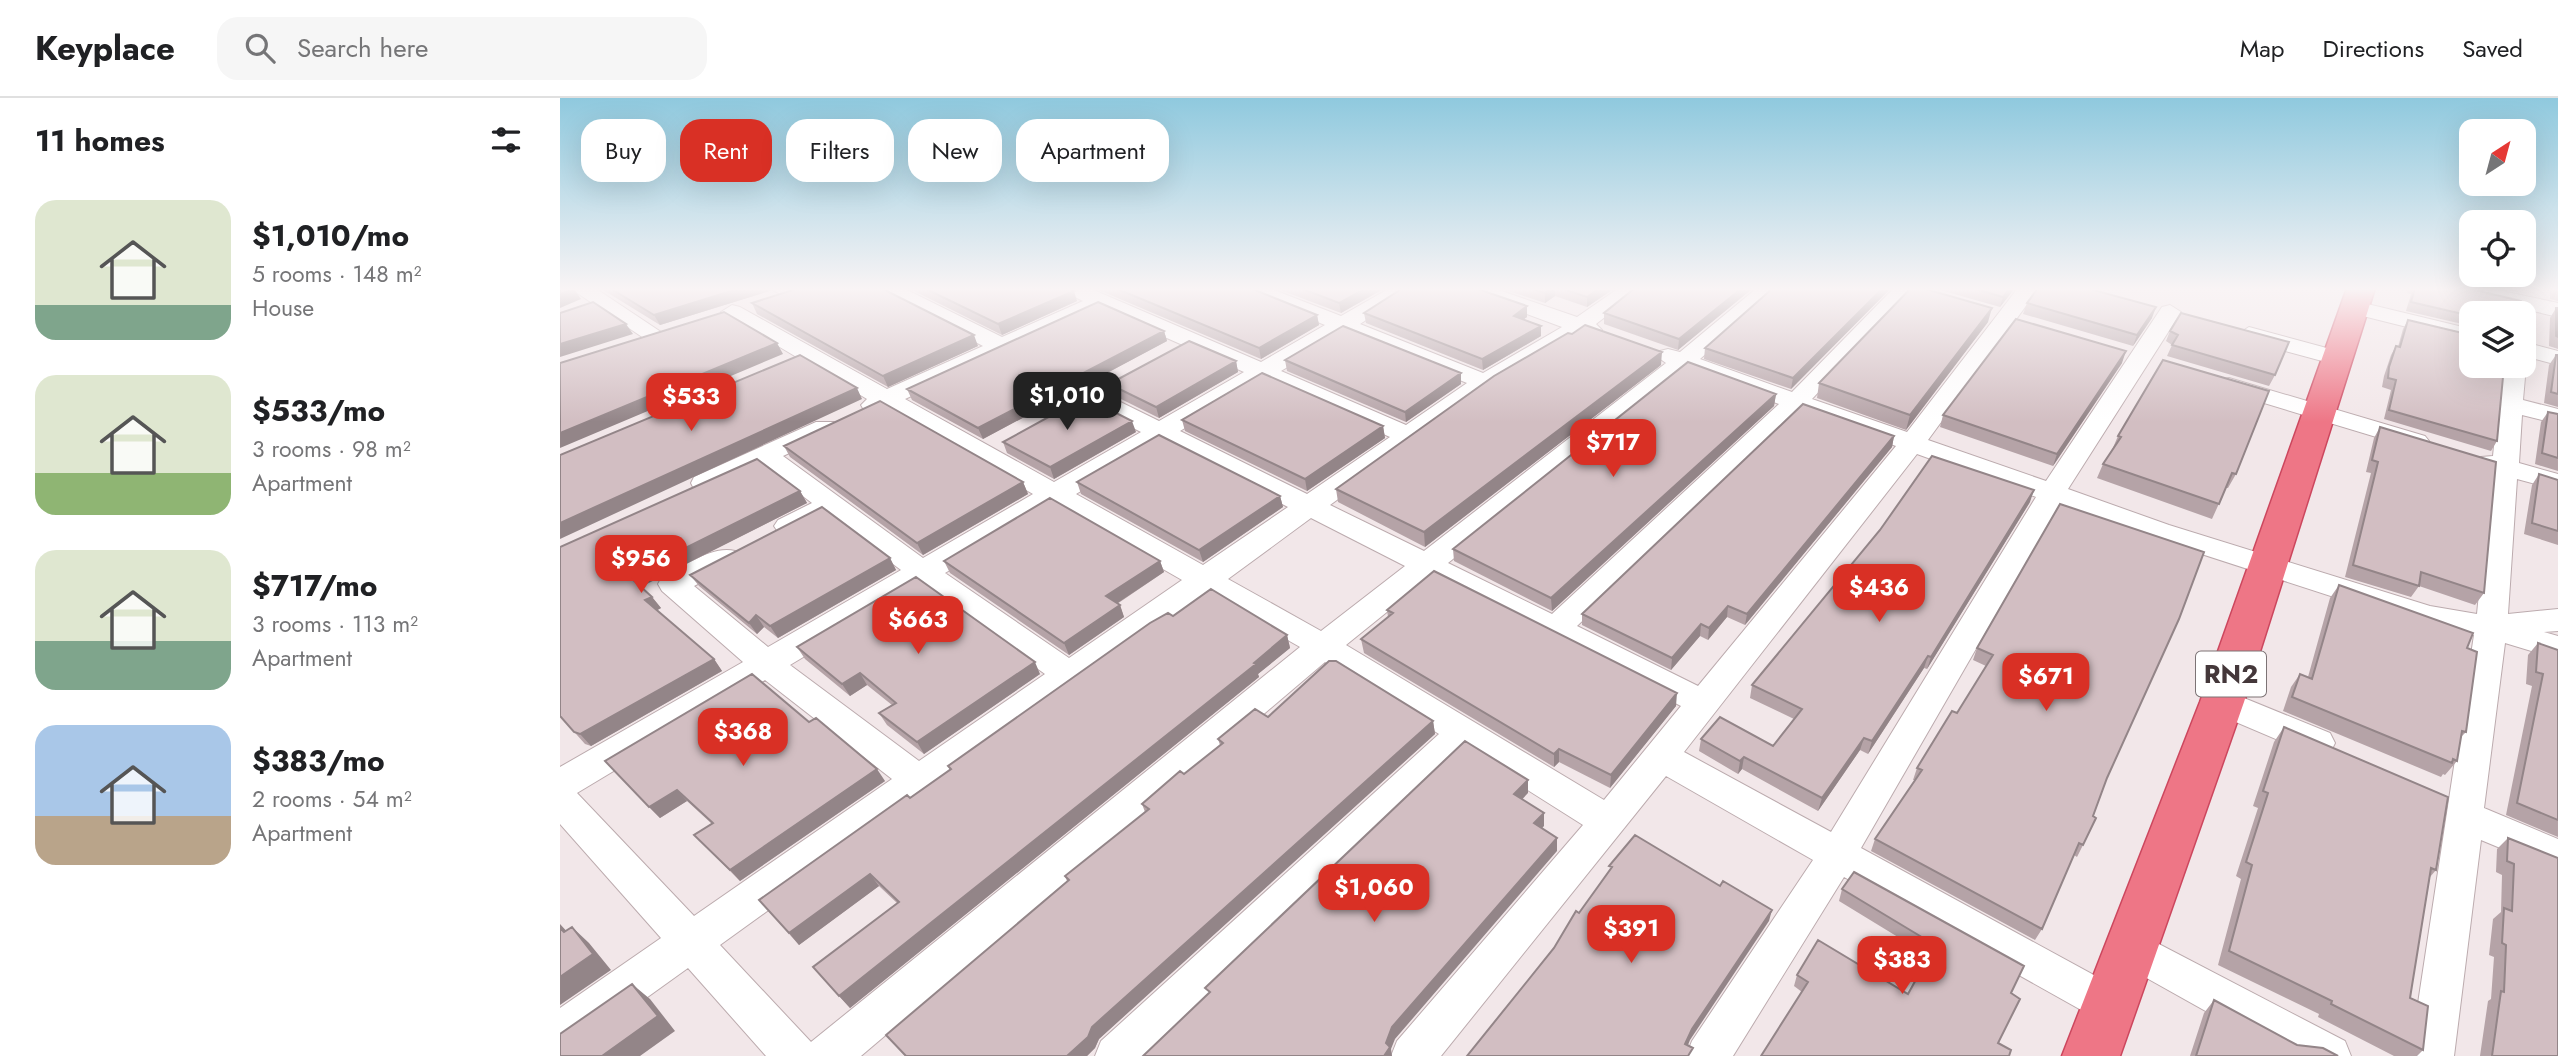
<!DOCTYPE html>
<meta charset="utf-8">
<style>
:root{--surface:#fff;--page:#f6f6f6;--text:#202124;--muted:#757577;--line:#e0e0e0;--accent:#d93025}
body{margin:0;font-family:Jost,sans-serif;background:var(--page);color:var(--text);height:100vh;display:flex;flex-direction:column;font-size:26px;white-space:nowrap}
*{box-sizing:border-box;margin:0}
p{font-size:23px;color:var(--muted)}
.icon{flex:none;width:38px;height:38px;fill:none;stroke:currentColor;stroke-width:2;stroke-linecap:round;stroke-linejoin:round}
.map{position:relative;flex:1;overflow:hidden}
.sheet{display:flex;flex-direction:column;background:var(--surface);width:560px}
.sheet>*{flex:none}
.banner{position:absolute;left:21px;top:21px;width:665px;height:63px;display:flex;gap:14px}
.needle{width:46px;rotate:36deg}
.fabs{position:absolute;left:1899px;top:21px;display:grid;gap:14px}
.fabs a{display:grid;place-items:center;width:77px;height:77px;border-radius:14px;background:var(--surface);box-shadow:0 7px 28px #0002;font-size:35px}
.price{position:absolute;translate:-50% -60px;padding:0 16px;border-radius:14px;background:var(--accent);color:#fff;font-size:23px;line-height:46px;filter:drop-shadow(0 2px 4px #0008)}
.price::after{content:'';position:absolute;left:50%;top:42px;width:21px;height:16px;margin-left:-10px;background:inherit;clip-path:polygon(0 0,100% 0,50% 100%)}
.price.current{background:#222;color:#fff}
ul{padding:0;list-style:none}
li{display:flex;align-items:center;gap:21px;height:175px;padding:0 35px}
li span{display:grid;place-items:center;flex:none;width:196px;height:140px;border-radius:21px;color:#555}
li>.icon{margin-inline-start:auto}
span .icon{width:84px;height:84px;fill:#fffc;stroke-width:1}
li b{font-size:30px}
h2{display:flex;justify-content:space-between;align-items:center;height:84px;padding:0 35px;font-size:30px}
.chip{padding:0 24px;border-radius:21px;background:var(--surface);box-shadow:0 7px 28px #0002;font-size:24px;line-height:63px}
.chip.current{background:var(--accent);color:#fff}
header{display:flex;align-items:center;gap:42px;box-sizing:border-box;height:98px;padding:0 35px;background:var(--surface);border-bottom:2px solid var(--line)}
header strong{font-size:33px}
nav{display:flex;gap:38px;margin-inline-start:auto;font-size:24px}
.search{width:490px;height:63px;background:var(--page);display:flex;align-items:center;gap:18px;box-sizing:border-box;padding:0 24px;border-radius:21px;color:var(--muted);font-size:26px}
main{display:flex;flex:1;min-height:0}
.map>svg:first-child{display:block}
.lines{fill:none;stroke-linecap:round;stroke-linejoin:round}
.minor-casing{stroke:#bcabae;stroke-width:2}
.highway-casing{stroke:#cc475e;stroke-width:3}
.minor{fill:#fff;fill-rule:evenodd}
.highway{fill:#ee7686;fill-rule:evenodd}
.wall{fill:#b5a3a7}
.shaded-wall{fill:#938588}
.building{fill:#d2bec2;stroke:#938588;stroke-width:2}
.labels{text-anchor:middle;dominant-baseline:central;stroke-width:6;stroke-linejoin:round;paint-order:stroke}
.shield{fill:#fff;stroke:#7c7375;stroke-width:2}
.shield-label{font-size:26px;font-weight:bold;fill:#44373a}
</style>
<header>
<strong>Keyplace</strong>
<div class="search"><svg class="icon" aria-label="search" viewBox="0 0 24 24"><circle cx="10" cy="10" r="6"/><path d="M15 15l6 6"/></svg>Search here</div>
<nav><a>Map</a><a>Directions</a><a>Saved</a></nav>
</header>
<main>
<section class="sheet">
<h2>11 homes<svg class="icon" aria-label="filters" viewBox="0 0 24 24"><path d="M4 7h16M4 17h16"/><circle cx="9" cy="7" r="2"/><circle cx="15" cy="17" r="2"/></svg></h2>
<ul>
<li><span style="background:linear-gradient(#dfe7d0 75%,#7fa58c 0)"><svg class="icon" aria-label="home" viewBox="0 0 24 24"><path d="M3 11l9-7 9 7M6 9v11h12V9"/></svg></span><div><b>$1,010/mo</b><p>5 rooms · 148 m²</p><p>House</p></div></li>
<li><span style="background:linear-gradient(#dfe7d0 70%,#8fb573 0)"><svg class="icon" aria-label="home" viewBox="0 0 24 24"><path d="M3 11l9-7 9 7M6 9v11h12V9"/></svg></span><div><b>$533/mo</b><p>3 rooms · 98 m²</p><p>Apartment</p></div></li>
<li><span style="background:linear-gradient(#dfe7d0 65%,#7fa58c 0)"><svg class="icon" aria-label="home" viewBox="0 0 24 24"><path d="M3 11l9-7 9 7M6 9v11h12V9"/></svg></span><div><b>$717/mo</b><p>3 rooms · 113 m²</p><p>Apartment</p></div></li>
<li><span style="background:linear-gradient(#a9c7e8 65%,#b9a48a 0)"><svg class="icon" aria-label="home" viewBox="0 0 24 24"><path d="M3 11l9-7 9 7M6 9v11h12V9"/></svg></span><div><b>$383/mo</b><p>2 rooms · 54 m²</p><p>Apartment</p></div></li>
</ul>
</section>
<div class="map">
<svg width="1998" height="958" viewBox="0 0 1998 958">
<rect width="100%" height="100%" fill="#f2e7e9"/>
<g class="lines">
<!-- minor casing -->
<g class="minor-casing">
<path id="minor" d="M10,190H35L107,238L104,243H88Z
M209,190H236L241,195L230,201Z
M317,190H343L442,239L523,203L505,194L502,190H529L701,264L765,227L684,194L681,190H709L781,218L830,190H855L800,226L923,275L1002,229L907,194L904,190H933L1017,219L1059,190H1082L1036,226L1042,232L1039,237L1021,236L933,289L770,407L864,453L1106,265L1096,258L1100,253L1108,251L1120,254L1197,190H1220L1140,261L1232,294L1334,190H1355L1252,301L1347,334L1458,190H1479L1368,342L1486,383L1602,209L1610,207L1621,214L1508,391L1609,427L1870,508L1917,516L1931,374L1921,371L1917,365L1921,359L1933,358L1942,268H1964V265L1966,268L1963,302L1998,311V326L1962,317L1959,365L1998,376V392L1957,381L1948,516L1998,511V533L1984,534L1998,538V561L1945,545L1924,710L1998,741V774L1921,742L1894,958H1850L1914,537L1857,526L1589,439L1499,407L1301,750L1563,893L1569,907L1563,921L1548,927L1284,779L1173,958H1126L1132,943L1253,762L1106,678L881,958H831L837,943L1023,727L906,653L589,958H535L541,943L879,636L765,564L301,958H206L128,870L15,951L0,957V910L101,840L0,726V669L183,564L102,493L98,486L102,479C123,469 152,447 175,453L180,460L175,467L134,488L208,549L341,472L269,418C253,427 237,439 218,434L214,428L218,422L252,405L203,368L144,393L134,391L131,385L134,379L256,324H274L278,329L274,334L223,358L363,460L473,396L325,311L313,314L304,312L301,307L307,301L161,214L172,207L180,209L327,291L423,248L320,194ZM541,211L684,274L599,323L538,293H520L517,298L520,303L581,334L494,384L345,301ZM784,235L907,285L846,327L721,273ZM1127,273L1219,306L992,516L888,465ZM704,283L830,339L747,396L620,333ZM1240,314L1336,348L1138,588L1017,528ZM602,345L728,409L643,467L516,396ZM1357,356L1476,399L1271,734L1124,654ZM495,409L622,482L509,560L385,475ZM751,420L845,468L761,533L668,481ZM869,480L1121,608L1044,702L786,547ZM362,488L485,576L359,663L230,567ZM647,496L740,549L251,944L160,847ZM205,582L332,681L134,818L17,695Z
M1891,190H1928L1998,205V219L1895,194Z
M1795,203L1911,231V245L1787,214L1784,209L1787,204Z
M1689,229L1785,255L1789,260L1785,265L1777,267L1681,241L1678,236Z
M1964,244L1998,253V267L1964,258Z
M1669,280L1865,338L1869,343L1865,348L1856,351L1661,292L1657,287L1661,282Z
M1662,591L1770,635L1775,645L1770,655L1758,659L1650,613L1645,604L1650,595Z
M1572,832L1785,943L1791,958H1726L1558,864L1552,851L1558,838Z"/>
</g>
<!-- highway casing -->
<g class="highway-casing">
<path id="highway" d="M1787,190H1815L1684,604L1560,958H1502L1640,604Z"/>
</g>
<!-- minor -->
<use href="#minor" class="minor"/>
<!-- highway -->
<use href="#highway" class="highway"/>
</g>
<!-- wall -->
<path class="wall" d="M40,190H219L100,227Z
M348,190H508L517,203L442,237Z
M534,190H690L757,217L759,227L701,261Z
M715,190H825L781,215Z
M940,190H1055L1027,209L995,198L985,205Z
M1193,190L1118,252L1044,226V215Z
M1331,190L1231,291L1144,261L1145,250Z
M1373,190H1455L1440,209Z
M1849,190H1907L1911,215V228L1846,213L1851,196L1847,195Z
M1939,190H1960L1958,194Z
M1990,190H1998V203L1990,201Z
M192,205L418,248L328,289L197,216Z
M1467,205L1592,220L1573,248L1463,216Z
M967,208V219L964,221L981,228V238L923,272L806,225L804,215Z
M1996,210H1998V251L1989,248L1990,220Z
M1848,222L1937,343L1931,353L1824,321L1831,292L1822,289L1824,278L1831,257L1836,248L1838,249L1843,231Z
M1428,224L1346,332L1257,300L1259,285Z
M604,233L607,243L423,341L352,302L347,291Z
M1610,233L1715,277L1709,288L1607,258L1612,247L1606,243Z
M1996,257H1998V309L1984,305L1989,267Z
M725,262L901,286L846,324L727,273Z
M676,263L678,274L599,320L553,297L549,286Z
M1562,265L1493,368L1380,329L1383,317Z
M1101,267L865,449L778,404L776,391Z
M1216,296L1214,308L992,513L894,463L893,451Z
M1988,314L1998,316V373L1975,366L1981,324Z
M622,322L823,328L825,340L747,393L625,333Z
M1820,329L1924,495L1915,507L1859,488L1851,499L1785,479L1811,375L1806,374L1814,340Z
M576,334L494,381L447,355L443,344Z
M1334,338L1332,349L1185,527L1167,519L1148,542L1140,538L1111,572L1022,527V516Z
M1558,338L1676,376L1668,390H1666L1652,421L1537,380L1543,366L1552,352Z
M224,348L463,384L468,396L363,457L230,359Z
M1979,376L1998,382V447L1964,436L1972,387Z
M517,384L720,398L723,409L643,464L521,396Z
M240,393L247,405L81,489L92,499L101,510L97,512L154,561L162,573L31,648L25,646L0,618V449Z
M1470,404L1367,571L1364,570L1308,656L1300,652L1258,713L1182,671L1178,676L1139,653L1141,641L1213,648L1234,621L1190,600L1192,587Z
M1500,406L1547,680L1523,747L1517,759L1514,757L1482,831L1475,842L1311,753L1315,741L1355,682H1353L1357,670L1397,615L1426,568L1413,562L1417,550Z
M330,460L336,472L218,540L204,529L197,536L139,488L130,477Z
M384,463H600L604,474L557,506L560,507L564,519L509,557L390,475Z
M1779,487L1907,550L1906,634L1901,639L1897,663L1885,677L1883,676L1881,679L1723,613L1731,589L1740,576L1748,579L1770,500Z
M827,512L1116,608L1050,690L999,664L994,669L804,555L801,541L828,519Z
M613,518L727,537L730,550L698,576L699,579L290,910L253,869L337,805L319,788L239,847L199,802L390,672L388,668Z
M1978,545L1998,552V739L1946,717L1972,588L1966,586L1968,557Z
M237,549L480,576L364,656L327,627L319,615L332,607L307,587L290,598L245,561Z
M708,619L873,623L875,636L539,941L535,950L527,958H345L326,937L507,783L505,778L585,714L582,706L624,676L660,647L658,641Z
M1724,629L1876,772L1870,779L1850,900L1863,952L1857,958H1834L1758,919L1759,916L1658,867L1681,781L1676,778L1698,710L1693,708L1714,644Z
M45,663L325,683L180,783L134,737L152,726L127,703L100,720Z
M1948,740L1998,958H1920L1928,903L1931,901L1934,859L1929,857L1933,821L1941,814L1942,777L1936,774L1937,751Z
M1294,774L1451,895L1460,901L1242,894L1234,888L1237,877L1348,896L1369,858L1279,803L1282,791Z
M1654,902L1737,947L1778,958H1630L1644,915Z"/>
<!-- shaded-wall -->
<path class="shaded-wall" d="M181,190H219L100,227L94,217Z
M806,190H825L781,215L779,205Z
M992,190H995V198L985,205V195Z
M1040,190H1055L1027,209V199Z
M1182,190H1193L1118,252L1119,241Z
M1323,190H1331L1231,291L1233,280Z
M1450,190H1455L1440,209L1443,199Z
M14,191L21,201L0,210V196Z
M514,193L517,203L442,237L438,226Z
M967,208V219L954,228V218Z
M1596,209L1592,220L1573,248L1577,237Z
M1432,210L1428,224L1346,332L1350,317Z
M757,217L759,227L701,261L699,250Z
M66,226L73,236L0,259V246Z
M981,228V238L923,272L922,261Z
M604,233L607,243L423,341L418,330Z
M414,237L418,248L328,289L323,278Z
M217,245L223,256L0,350V335Z
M1566,253L1562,265L1493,368L1497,356Z
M1102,254L1101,267L865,449L864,434Z
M676,263L678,274L599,320L596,309Z
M901,275V286L846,324L845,314Z
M297,290L302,301L0,441V425Z
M1216,296L1214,308L992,513L991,500Z
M572,323L576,334L494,381L490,369Z
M823,328L825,340L747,393L745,381Z
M1334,338L1332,349L1185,527L1187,516Z
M463,384L468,396L363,457L357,445Z
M1474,392L1470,404L1367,571L1371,559Z
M240,393L247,405L78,490L69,478Z
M720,398L723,409L643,464L639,452Z
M330,460L336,472L218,540L210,528Z
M600,463L604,474L550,510L546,498Z
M92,499L101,510L94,514L85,502Z
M560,507L564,519L509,557L504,545Z
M1168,508L1167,519L1148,542L1149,530Z
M196,517L204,529L197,536L189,525Z
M1141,526L1140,538L1111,572L1112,560Z
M727,537L730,550L698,576L699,579L290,910L279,898Z
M1368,558L1364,570L1308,656L1312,643Z
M154,561L162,573L31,648L20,636Z
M475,564L480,576L364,656L357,644Z
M300,575L307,587L290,598L282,586Z
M1117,595L1116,608L1050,690L1051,677Z
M873,623L875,636L539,941L535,950L527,958H507L532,929Z
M1304,640L1300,652L1258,713L1262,700Z
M999,651V664L994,669V656Z
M1184,659L1182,671L1178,676L1180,663Z
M317,671L325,683L180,783L170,772Z
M968,682V695L955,709L954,696Z
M117,692L127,703L100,720L89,709Z
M984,715V728L975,738L974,725Z
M997,740V753L835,941L831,951L832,958H824L826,945L832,929Z
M310,776L319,788L239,847L229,835Z
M1212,812L1209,823L1130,942L1124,957L1125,946L1132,931Z
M0,826L22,850L4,834L0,830Z
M12,829L29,845L51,872L0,907V879Z
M72,886L90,901L115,933L80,958H42Z"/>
<!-- building -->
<path class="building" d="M0,190H13L14,191L0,196Z
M50,190H181L94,217Z
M239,190H321L414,237L323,278L192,205Z
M364,190H508L514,193L438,226Z
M555,190H690L757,217L699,250Z
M740,190H806L779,205Z
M843,190H915L967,208L954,218L981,228L922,261L804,215Z
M970,190H992L985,195Z
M1000,190H1040L1027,199Z
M1075,190H1182L1119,241L1044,215Z
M1213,190H1323L1233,280L1145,250Z
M1351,190H1362L1432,210L1350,317L1259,285Z
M1412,190H1450L1443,199Z
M1478,190H1526L1596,209L1577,237L1467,205Z
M1855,190H1907L1961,203L1960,215H1911V218L1851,204Z
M33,204L66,226L0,246V215Z
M538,204L604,233L418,330L347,291Z
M1996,210H1998V239L1996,238Z
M164,214L217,245L0,335V265Z
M1621,215L1729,244L1715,277L1612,247L1618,237L1610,233Z
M1456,221L1566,253L1497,356L1383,317Z
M1848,222L1911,237V268H1944L1937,343L1829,312L1836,282L1828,280L1829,269L1836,248L1840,249Z
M1025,227L1102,254L864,434L776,391L934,278L1008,235L1012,236Z
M783,228L901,275L845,314L725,262Z
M629,243L676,263L596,309L549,286Z
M240,257L297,290L0,425V357Z
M1996,257H1998V296L1991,294Z
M1603,262L1709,293L1676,376L1672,375L1659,406L1543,366L1561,339L1558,338Z
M1128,264L1216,296L991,500L893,451Z
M702,275L823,328L745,381L622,322Z
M525,299L572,323L490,369L443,344Z
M320,303L463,384L357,445L224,348Z
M1243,306L1334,338L1187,516L1168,508L1149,530L1141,526L1112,560L1022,516Z
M1988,314L1998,316V360L1982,355Z
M1820,329L1936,364L1924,495L1861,474L1859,488L1793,467L1818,364L1812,362Z
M599,337L720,398L639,452L517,384Z
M1372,358L1474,392L1371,559L1368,558L1312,643L1304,640L1262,700L1184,659L1180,663L1141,641L1160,619L1213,648L1242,611L1192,587L1320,432Z
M197,361L240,393L69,478L92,499L85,502L154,561L20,636L14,634L0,618V449Z
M1979,376L1998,382V433L1972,425Z
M490,400L600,463L546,498L560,507L504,545L384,463Z
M1500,406L1644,454L1619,521L1547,680L1533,718L1536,720L1523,747L1519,745L1482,831L1315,741L1362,672L1357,670L1392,613L1397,615L1433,557L1417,550Z
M262,409L330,460L210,528L196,517L189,525L130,477Z
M874,473L1117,595L1051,677L999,651L994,656L801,541L833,515L827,512Z
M356,479L475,564L357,644L319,615L336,605L300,575L282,586L237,549Z
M1779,487L1913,535L1907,550L1917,554L1906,634L1902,633L1897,663L1893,661L1892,665L1732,599L1740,576L1752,581Z
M651,491L727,537L694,565L696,566L279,898L253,869L339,804L310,776L229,835L199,802L347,697L350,700L391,671L388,668L590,525L608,515L613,518Z
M1978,545L1998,552V722L1957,705L1983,576L1976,574Z
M769,563H776L873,623L532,929L528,939L507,958H346L326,937L509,782L505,778L589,711L582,706L620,673L624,676L663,645L658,641L695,611L708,619Z
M192,576L249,624L256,620L317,671L170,772L134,737L153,725L117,692L89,709L45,663Z
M1724,629L1888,699L1876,772L1871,770L1850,900L1868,908L1863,952L1771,906L1772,903L1669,853L1692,767L1686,764L1708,695L1703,693Z
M905,643L968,682L954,696L984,715L974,725L997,740L832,929L826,945L830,949L824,958H583L650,894L645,890Z
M1075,737L1160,788L1163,783L1212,812L1132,931L1125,946L1133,950L1128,958H907L994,850L1016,813L1019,815L1052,769L1049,768Z
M1948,740L1998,760V958H1932L1941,893L1944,894L1946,847L1942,845L1944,810L1952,813L1954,766L1947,763Z
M1294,774L1464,868L1451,895L1460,901L1438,945L1451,952L1449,958H1201L1248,884L1237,877L1258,842L1348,896L1375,847L1282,791Z
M12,829L33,856L0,879V830L4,834Z
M72,886L98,918L42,958H0V936Z
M1654,902L1737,947L1763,950L1778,958H1636Z"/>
<!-- sky -->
<linearGradient id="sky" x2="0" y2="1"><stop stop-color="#8fc9de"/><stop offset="0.59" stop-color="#f9f4f5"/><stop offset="1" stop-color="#f9f4f5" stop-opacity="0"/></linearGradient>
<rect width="1998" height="324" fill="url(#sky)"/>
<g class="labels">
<!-- shield labels -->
<rect class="shield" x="1636" y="553.5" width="70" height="45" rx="5"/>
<g class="shield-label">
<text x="1671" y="576">RN2</text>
</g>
</g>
</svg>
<div class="fabs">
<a><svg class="needle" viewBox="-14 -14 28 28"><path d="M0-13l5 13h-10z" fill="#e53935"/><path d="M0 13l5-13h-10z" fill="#757577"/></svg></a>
<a><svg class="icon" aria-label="locate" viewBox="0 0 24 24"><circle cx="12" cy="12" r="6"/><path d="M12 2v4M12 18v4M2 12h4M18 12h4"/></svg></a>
<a><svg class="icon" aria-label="layers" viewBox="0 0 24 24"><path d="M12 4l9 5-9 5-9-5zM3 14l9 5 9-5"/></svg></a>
</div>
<b class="price current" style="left:507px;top:334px">$1,010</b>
<b class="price" style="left:131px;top:335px">$533</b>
<b class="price" style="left:1053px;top:381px">$717</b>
<b class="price" style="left:81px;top:497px">$956</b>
<b class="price" style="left:1319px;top:526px">$436</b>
<b class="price" style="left:358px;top:558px">$663</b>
<b class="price" style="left:1486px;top:615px">$671</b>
<b class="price" style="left:183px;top:670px">$368</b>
<b class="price" style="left:814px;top:826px">$1,060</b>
<b class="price" style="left:1071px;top:867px">$391</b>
<b class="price" style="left:1342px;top:898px">$383</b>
<div class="banner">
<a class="chip">Buy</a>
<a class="chip current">Rent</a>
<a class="chip">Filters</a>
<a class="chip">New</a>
<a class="chip">Apartment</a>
</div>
</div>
</main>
